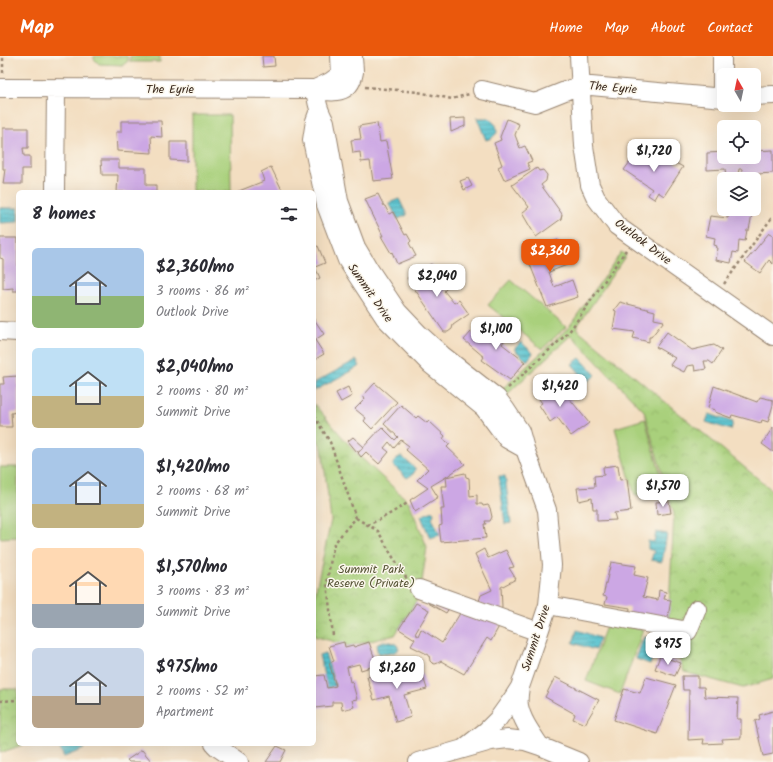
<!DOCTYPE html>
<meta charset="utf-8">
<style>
:root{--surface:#fff;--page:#f7f7f7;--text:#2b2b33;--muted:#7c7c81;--accent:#ea580c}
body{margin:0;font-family:Kalam,sans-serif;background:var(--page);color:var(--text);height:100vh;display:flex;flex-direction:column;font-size:15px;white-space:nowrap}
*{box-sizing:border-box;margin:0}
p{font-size:13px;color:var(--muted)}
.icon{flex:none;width:22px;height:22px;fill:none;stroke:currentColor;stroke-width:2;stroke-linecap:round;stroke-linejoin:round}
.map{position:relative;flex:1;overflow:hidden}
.sheet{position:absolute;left:16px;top:134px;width:300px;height:556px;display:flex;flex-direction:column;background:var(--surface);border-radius:6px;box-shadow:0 4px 16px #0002}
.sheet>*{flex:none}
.needle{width:26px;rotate:351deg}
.buttons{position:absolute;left:717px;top:12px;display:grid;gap:8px}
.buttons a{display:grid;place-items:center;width:44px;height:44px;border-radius:6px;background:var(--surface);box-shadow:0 4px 16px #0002;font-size:20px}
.price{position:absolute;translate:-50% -34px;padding:0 9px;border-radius:8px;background:#fff;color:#222;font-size:13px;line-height:26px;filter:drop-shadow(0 1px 2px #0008)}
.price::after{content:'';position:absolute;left:50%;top:24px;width:12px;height:9px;margin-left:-6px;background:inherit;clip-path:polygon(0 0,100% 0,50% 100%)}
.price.current{background:var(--accent);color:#fff}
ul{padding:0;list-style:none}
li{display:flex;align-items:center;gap:12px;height:100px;padding:0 16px}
li span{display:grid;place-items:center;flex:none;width:112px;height:80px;border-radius:6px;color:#555}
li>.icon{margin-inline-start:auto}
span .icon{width:48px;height:48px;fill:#fffc;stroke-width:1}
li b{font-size:17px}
h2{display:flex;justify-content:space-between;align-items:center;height:48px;padding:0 16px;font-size:17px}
header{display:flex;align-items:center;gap:24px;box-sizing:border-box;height:56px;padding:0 20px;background:var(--accent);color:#fff}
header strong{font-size:19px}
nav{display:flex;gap:22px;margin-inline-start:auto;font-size:14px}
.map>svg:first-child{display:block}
.park{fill:url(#park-crowns);stroke:#727d4c}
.pitch{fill:#a9d07b;stroke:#727d4c}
.water{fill:url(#water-rules);stroke:#487676}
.building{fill:#cca7e4}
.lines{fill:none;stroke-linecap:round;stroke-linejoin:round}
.minor-casing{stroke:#978470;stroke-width:20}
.path{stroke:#978470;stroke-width:2.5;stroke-dasharray:3 3;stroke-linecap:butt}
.minor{stroke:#fff;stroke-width:18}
.labels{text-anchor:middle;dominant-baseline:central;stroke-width:3;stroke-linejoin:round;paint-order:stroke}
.street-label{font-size:12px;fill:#3b2a1e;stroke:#fbf7ec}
.park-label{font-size:12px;fill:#565435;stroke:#fbf7ec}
</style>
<header>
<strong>Map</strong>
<nav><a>Home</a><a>Map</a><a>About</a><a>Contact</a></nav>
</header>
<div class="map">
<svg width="773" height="706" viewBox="0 0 773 706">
<defs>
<pattern id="park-crowns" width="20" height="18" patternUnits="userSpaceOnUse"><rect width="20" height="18" fill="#a9d07b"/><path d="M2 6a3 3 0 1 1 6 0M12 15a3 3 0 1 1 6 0" fill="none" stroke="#92b36a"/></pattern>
<pattern id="water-rules" width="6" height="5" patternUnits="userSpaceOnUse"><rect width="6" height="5" fill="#56c2cf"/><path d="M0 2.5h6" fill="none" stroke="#489ea7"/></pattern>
</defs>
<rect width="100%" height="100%" fill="#fbf7ec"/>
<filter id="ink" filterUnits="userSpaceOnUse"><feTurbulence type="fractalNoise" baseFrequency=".025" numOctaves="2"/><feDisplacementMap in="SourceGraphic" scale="8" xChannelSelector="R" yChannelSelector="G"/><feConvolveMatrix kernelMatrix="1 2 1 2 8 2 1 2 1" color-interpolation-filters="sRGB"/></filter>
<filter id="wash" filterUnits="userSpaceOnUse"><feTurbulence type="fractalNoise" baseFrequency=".012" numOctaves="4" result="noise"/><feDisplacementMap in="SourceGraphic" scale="16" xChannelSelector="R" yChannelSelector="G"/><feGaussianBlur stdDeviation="0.9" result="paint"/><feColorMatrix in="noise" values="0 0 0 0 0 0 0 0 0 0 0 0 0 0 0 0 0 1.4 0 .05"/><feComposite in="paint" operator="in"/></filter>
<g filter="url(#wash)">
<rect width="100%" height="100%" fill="#f3dec1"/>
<!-- park -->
<path class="park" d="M621,196L626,199L576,272L773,435V623L743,632L684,616L668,568L674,458L644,355L571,279L503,342L499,336L569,271Z
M314,348L357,398L409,446L427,491L420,539L395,579L349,590L314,580V543L331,464L322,392L314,377Z
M0,633H18V688H25L0,697Z"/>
<!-- pitch -->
<path class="pitch" d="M94,0H127L128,5L123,9L99,8L94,3Z
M130,0H160V6H130Z
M192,59H230L231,136L192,135Z
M511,224L566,271L542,293L488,249Z
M645,363L664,431L635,440L615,372Z
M0,411H18V481L0,482Z
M608,565L643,574L620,638L586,625Z"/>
<!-- water -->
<path class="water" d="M477,62H489L496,69L497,77L492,82L486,84Z
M399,143L407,159L398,163L389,147Z
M0,152H18V166L0,167Z
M521,286L533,297L527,305L514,293Z
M580,302L596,319L587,326L572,308Z
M356,304L360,310L314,335V327Z
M709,358L733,366L731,374L706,366Z
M401,400L416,413L413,418L407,422L393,409L396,403Z
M499,420H505L511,467L505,468Z
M433,455L434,458L432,462L440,479L430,482L421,460Z
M656,476L667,478L662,506L651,504L654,495L648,493V485L654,486Z
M577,574L600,582L595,594L573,587Z
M644,581L660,584L650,608L636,603Z
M384,585C390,586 397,586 399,593C395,597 385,599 379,597C375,593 376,589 380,586Z
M325,597L335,630L327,632L319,599Z
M66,688H81L84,693L64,701L59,691Z"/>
<g id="blocks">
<!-- building -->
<path class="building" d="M262,0H274L275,10L263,11Z
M465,62V70L451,76L450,63Z
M507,63L519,68L515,79L520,92L525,90L532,105L527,107L530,113L504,124L498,111L502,109L494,87L501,84L500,81Z
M121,65H161L162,81L151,80L152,97L117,95L116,76H121Z
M377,67L380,86L386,85L393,123L373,125L370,105L361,106L360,96L353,97L351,84L361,83L359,70Z
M3,72H28V92H23L24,100H30V113H22V128H3L5,113H3Z
M170,86H187V105L170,104Z
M647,92L652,96L648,101L656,106L659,102L668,108L670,104L683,111L664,140L658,136L654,143L648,139L652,133L624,114L638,95L644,98Z
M773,94V117L742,119V113H739L738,119L726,120L725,113L707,114V97L724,96V101H754V95Z
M101,104H119V112H146V129H156V136H117L118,119H102Z
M271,111L283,136H239V135L264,125L261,116Z
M537,112L539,115L543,114L547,119L546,125L541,129L562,158L561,163L536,181L522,157L529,151L512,129Z
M468,122L472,130L464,134L460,125Z
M378,138L384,150H385L389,158L393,156L405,179L407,178L411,185L409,187L416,200L397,208L392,196L391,197L381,180H383L365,143Z
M729,153H753L749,174H747L745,185L739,184L738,197L733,196L731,207L716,204L718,192H716L717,190L714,189L715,182L706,180L710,160L728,162Z
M769,177L773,179V208L769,204L760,217L745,206Z
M0,182H18V235H13V232L3,233V203L0,202Z
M558,184L567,209L549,216L554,231L572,224L578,241L547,251L525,196Z
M318,190L325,207L315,211L320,222L314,225V191Z
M431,208L447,232L444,235L454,247L459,244L469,258L453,269L452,273L448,276H444L407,222L419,214L420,215Z
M620,246L655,255L654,263L664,265L651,281H649V286L633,282L635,276L613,273L616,255L614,254Z
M314,263L324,278L315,284L324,298L314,304Z
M489,266L508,279L502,288L525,306L510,324L482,304L484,301L464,284L471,276L479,282Z
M667,276L692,294L714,289L722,294L713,308L709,305H704L706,313L695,315L694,309L687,310L684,316L670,309L675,302L656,291Z
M18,320V356L11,357L12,371H0V328H4L3,321Z
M547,324L556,337L562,333L589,367L571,380L557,361L550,366L539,349L542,347L533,335Z
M375,327L397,346L372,373L364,365L366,362L355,353L365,343L363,340Z
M714,330L757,346L760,341L773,344V349L768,366L762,364L761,367L732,359L731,362L715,356V354L708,352Z
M348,331L352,340L341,346L336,337Z
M401,349L416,362L418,360L427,367L429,365L445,380L443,383L450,388L447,391L465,408L446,421L465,417L466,421L469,422L470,440L477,439V448H482L483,450L488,449L490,452L492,461L490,465H485L486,468H484L486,482L441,486L439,470L442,469L441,453H444L441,430H447L446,421L431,430L438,441L415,456L410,444L428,432L417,424L428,413L406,394L409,390L401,384L394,392L389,386L384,392L389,396L379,408L366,396L361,401L358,397L382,371L395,384L398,381L384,368Z
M773,371V396L762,388Z
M353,381L364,391L357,396L348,385Z
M618,409L620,424L627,423L631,455L614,457L616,464L597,465V453H593L592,442L579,445L577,432L595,431L594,420L604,419L603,411Z
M669,445L671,457L657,459L656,446Z
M484,493L488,502L506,494L514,511L509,512L516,523L501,531L502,550L501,556L478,548L481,539L492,534L475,498Z
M611,506L636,510L634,519L648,522L643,541L658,544L659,534L666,536L664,543L671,544L667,566L629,559L630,552L605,548L607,541L603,540Z
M430,544L452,547L446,557L428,547Z
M416,547L429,554L415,578L418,580L421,573L442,587L462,554L502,565L491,585L487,582L464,618L441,605L438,607L435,608L432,607L430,605L429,599L411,590L415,583L399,573Z
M344,586L345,591L353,589L354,591L369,586L377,609L361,614L359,608L347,611L350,626L352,625L357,643L352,644L354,651L342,654L341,646H332V650L315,652L314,620L324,619L327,632L336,630L329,607L334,605L329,590Z
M660,600L681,607L675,620L655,613Z
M410,612L413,619L422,617L427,633L404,639L411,661L396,666L389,640L374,644L367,621L384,616L385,620Z
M682,620H698V631H704L705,641L738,642L737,663H741V682L722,683L723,687L703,688L704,683L688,684L689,634H683Z
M555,621L599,644L585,668L573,663L575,658L545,641Z
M646,621L676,629L657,678L614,664L624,633L640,637Z
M773,655V698L763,700L755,665L760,663L759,659Z
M277,690L286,694L280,706H266Z
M142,694L152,706H129L127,704Z"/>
</g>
</g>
<g filter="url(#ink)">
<use href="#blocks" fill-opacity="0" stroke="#978470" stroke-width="1"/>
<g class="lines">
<!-- minor casing -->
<g class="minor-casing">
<path id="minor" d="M579,0L584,90L590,129L596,142L617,170L773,280
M722,0V42
M0,32L315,33C332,37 350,39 354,16C354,11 353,5 353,0
M315,33C317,47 318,53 325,66L339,145L356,191L369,213L398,256L419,278L442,299L497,342L506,354L520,375L525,393L547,454L552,509L548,549L539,576L520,631L513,642L498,663L486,675L463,693
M315,33L330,26L341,18L340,0
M482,34L535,47L580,29L724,42
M754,40L773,39
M319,54L315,65L312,84L326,149L347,204L385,262L430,308L484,352L507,383L525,393
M55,136L56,33
M0,275L18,276
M419,533L539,576
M548,549L688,575L697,553
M520,631C519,637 518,644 519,650C522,665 532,678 540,690
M214,688L217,691L239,706
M418,706L491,685L508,683L525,685L540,690L579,706"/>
</g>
<!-- path -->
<path class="path" d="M3,17V0
M365,31L418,36L452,43L469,38
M724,228L773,160
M508,332L569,276L626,194
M314,360L330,386L356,462L345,474L334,488L330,508L327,527L333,580
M356,462L378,475L391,498L407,523
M367,469C382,463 395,455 409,446
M0,645L18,644"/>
<!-- minor -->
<use href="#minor" class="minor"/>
</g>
</g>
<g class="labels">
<!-- street labels -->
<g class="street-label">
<text transform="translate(613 32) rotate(5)">The Eyrie</text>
<text x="170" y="33">The Eyrie</text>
<text transform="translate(643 186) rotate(37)">Outlook Drive</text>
<text transform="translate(370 237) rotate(55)">Summit Drive</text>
<text transform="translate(536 582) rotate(-72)">Summit Drive</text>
</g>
<!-- park labels -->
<g class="park-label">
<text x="371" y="513">Summit Park<tspan x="371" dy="14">Reserve (Private)</tspan></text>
</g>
</g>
</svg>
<div class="buttons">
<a><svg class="needle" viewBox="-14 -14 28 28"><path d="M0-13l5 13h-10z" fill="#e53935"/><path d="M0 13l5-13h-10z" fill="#7c7c81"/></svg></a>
<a><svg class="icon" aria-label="locate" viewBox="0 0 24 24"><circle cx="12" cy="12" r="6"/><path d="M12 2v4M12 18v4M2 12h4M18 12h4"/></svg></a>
<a><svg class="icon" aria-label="layers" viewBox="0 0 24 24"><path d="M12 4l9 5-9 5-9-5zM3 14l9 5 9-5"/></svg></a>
</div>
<b class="price" style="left:654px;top:117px">$1,720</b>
<b class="price current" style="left:550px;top:217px">$2,360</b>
<b class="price" style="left:437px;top:242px">$2,040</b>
<b class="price" style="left:496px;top:295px">$1,100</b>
<b class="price" style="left:560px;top:352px">$1,420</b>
<b class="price" style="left:663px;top:452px">$1,570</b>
<b class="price" style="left:668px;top:610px">$975</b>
<b class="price" style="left:397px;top:634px">$1,260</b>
<section class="sheet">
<h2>8 homes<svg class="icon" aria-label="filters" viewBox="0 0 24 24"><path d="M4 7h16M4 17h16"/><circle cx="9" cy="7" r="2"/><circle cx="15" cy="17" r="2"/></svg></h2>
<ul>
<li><span style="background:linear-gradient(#a9c7e8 60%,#8fb573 0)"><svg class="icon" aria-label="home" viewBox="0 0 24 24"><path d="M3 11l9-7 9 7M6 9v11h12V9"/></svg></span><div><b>$2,360/mo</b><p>3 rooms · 86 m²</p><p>Outlook Drive</p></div></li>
<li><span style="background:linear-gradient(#bfe0f5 60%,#c2b280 0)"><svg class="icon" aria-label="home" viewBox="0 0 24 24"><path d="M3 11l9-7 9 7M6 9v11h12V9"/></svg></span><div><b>$2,040/mo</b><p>2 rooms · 80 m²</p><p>Summit Drive</p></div></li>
<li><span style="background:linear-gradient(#a9c7e8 70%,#c2b280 0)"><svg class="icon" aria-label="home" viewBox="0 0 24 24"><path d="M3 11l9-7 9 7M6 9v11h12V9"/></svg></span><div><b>$1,420/mo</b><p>2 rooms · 68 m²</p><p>Summit Drive</p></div></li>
<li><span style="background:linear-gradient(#ffd9b3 70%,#9aa5b1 0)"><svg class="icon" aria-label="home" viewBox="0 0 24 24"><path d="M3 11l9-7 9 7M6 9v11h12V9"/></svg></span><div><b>$1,570/mo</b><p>3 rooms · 83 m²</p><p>Summit Drive</p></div></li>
<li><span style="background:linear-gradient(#c9d6e8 60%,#b9a48a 0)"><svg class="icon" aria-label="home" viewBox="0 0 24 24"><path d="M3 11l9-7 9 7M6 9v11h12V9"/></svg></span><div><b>$975/mo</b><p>2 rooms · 52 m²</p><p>Apartment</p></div></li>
</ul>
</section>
</div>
